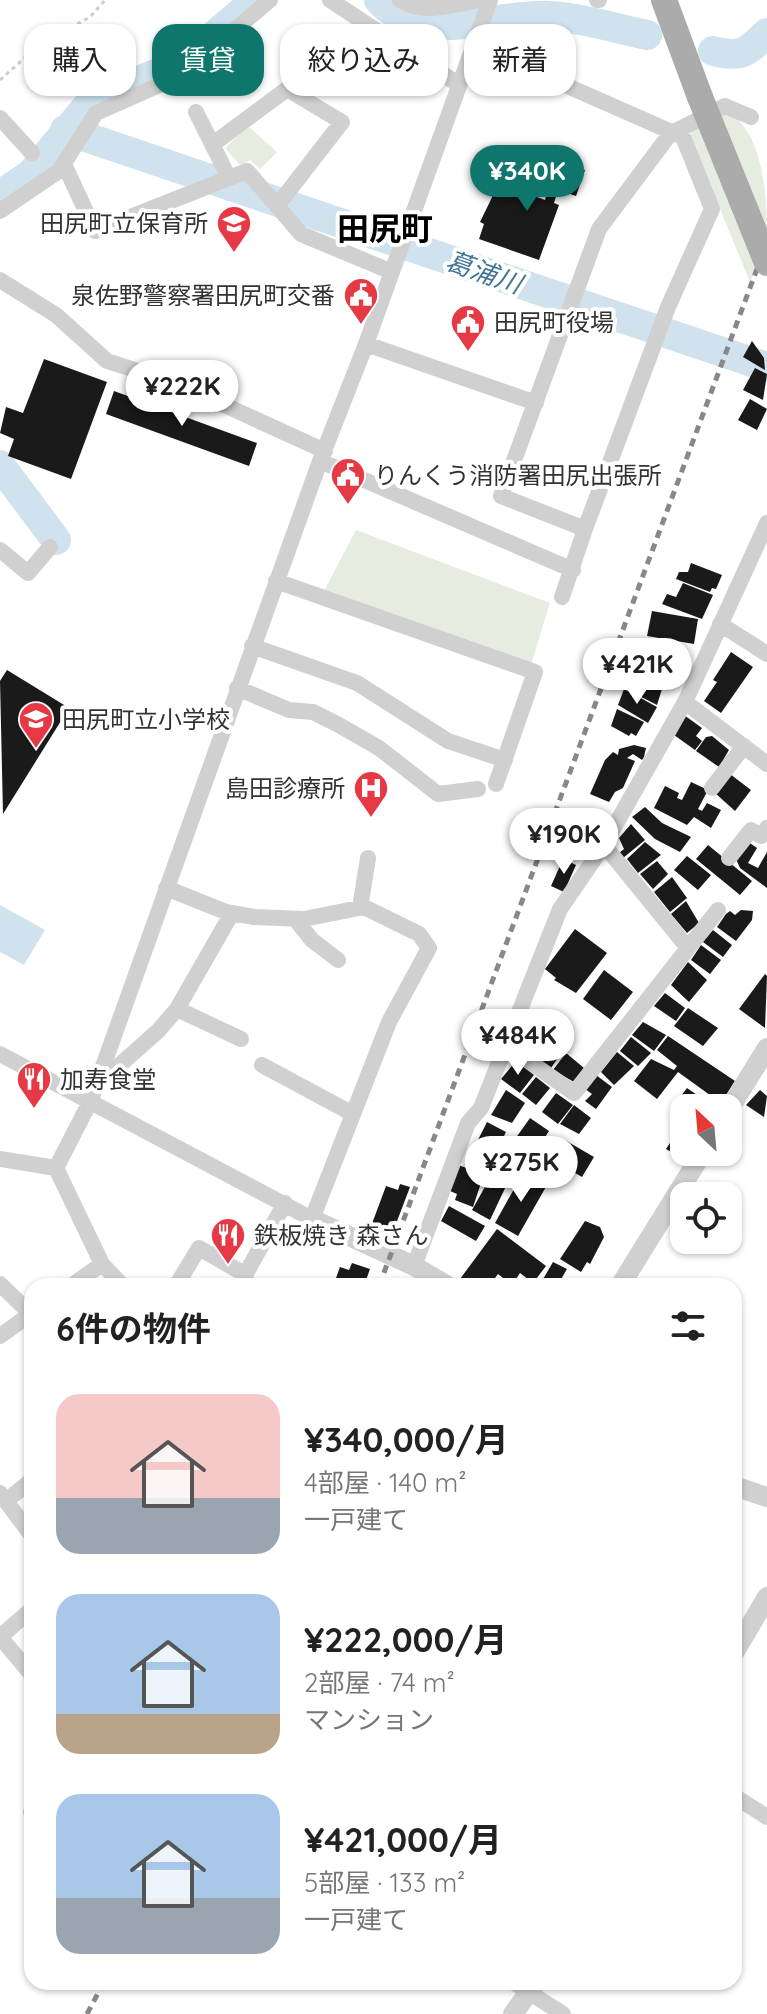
<!DOCTYPE html>
<html lang="ja">
<meta charset="utf-8">
<style>
:root{--surface:#fff;--page:#f2f2f2;--text:#222;--muted:#767676;--accent:#0f766e}
body{margin:0;font-family:Quicksand,"Noto Sans JP",sans-serif;background:var(--page);color:var(--text);height:100vh;display:flex;flex-direction:column;font-size:30px;white-space:nowrap}
*{box-sizing:border-box;margin:0}
p{font-size:26px;color:var(--muted)}
.icon{flex:none;width:44px;height:44px;fill:none;stroke:currentColor;stroke-width:2;stroke-linecap:round;stroke-linejoin:round}
.map{position:relative;flex:1;overflow:hidden}
.side{position:absolute;left:24px;top:1278px;width:718px;height:712px;display:flex;flex-direction:column;background:var(--surface);border-radius:24px;box-shadow:0 2px 6px #0004}
.side>*{flex:none}
.banner{position:absolute;left:24px;top:24px;width:720px;height:72px;display:flex;gap:16px}
.needle{width:52px;rotate:334deg}
.buttons{position:absolute;left:670px;top:1094px;display:grid;gap:16px}
.buttons a{display:grid;place-items:center;width:72px;height:72px;border-radius:16px;background:var(--surface);box-shadow:0 2px 6px #0004;font-size:40px}
.price{position:absolute;translate:-50% -68px;padding:0 18px;border-radius:28px;background:#fff;color:#222;font-size:26px;line-height:52px;filter:drop-shadow(0 2px 4px #0008)}
.price::after{content:'';position:absolute;left:50%;top:48px;width:24px;height:18px;margin-left:-12px;background:inherit;clip-path:polygon(0 0,100% 0,50% 100%)}
.price.active{background:var(--accent);color:#fff}
ul{padding:0;list-style:none}
li{display:flex;align-items:center;gap:24px;height:200px;padding:0 32px}
li span{display:grid;place-items:center;flex:none;width:224px;height:160px;border-radius:24px;color:#555}
li>.icon{margin-inline-start:auto}
span .icon{width:96px;height:96px;fill:#fffc;stroke-width:1}
li b{font-size:34px}
h2{display:flex;justify-content:space-between;align-items:center;height:96px;padding:0 32px;font-size:34px}
.chip{padding:0 28px;border-radius:24px;background:var(--surface);box-shadow:0 2px 6px #0004;font-size:28px;line-height:72px}
.chip.active{background:var(--accent);color:#fff}
.map>svg:first-child{display:block}
.green{fill:#e6ecdf}
.water{fill:#cfe2ee}
.lines{fill:none;stroke-linecap:round;stroke-linejoin:round}
.river{stroke:#cfe2ee;stroke-width:30}
.building{fill:#1a1a1a}
.path{stroke:#cdcdcd;stroke-width:3;stroke-dasharray:4 4;stroke-linecap:butt}
.minor{stroke:#d0d0d0;stroke-width:16}
.tertiary{stroke:#d0d0d0;stroke-width:20}
.primary{stroke:#ababab;stroke-width:26}
.rail{stroke:#888;stroke-width:5;stroke-dasharray:8 6;stroke-linecap:butt}
.primary-bridge{stroke:#ababab;stroke-width:26}
.labels{text-anchor:middle;dominant-baseline:central;stroke-width:8;stroke-linejoin:round;paint-order:stroke}
.poi-label{font-size:24px;fill:#333;stroke:#fff;text-anchor:start}
.water-label{font-size:26px;font-style:italic;fill:#3f7597;stroke:#fff}
.district-label{font-size:32px;font-weight:bold;fill:#000;stroke:#fff}
</style>
<div class="map">
<svg width="767" height="2014" viewBox="0 0 767 2014">
<rect width="100%" height="100%" fill="#fff"/>
<!-- green -->
<path class="green" d="M723,108C765,130 767,197 767,242C765,255 755,270 750,282L690,136L696,119Z
M248,126L277,152L260,169L250,160L241,166L225,148Z
M356,530L550,603L530,668L323,593Z"/>
<!-- water -->
<path class="water" d="M0,905L45,930L24,965L0,952Z"/>
<g class="lines">
<!-- river -->
<path class="river" d="M379,0C420,47 494,13 550,16C582,18 615,28 647,35
M713,51C742,58 746,53 767,33
M65,130L767,367
M0,195L31,174L88,105L109,92L179,65L256,0
M0,465L56,540"/>
</g>
<!-- building -->
<path class="building" d="M556,160L585,170L576,196L558,190L554,203L559,205L539,260L479,239L484,224L480,222L499,183L545,200Z
M752,341L764,358L765,370L743,357Z
M44,359L107,382L71,479L8,456L14,439L0,433L6,407L23,413Z
M755,368L767,374L763,400L743,390Z
M114,391L257,443L249,466L106,414Z
M750,399L767,409L757,430L738,420Z
M691,563L722,575L716,589L712,588L710,592L676,579L679,572H688Z
M683,583L713,595L702,619L662,604L667,594L676,597Z
M652,611L698,619L694,644L647,636Z
M644,641L690,663L684,676L637,653Z
M731,652L753,667L721,713L704,701L717,682L713,680Z
M633,663L670,682L668,690L629,671Z
M7,670L69,708L3,814L0,681Z
M630,672L662,689L657,705L624,688Z
M624,689L657,707L648,723L618,705Z
M617,709L644,722L636,736L631,733L629,736L611,726Z
M684,715L702,728L696,736L702,741L695,750L674,735Z
M712,736L729,750L719,767L696,751L706,737Z
M634,745L646,748L644,757L642,760L633,754L627,758L635,761L623,788L615,792L609,802L590,794L605,760L613,752L618,755L619,749Z
M730,774L751,790L735,811L715,793Z
M691,782L708,790L698,809L702,811L707,803L721,810L711,828L694,817L687,825L654,808L665,786L679,793L677,798L682,800Z
M645,807L662,823L691,837L680,852L655,839L632,817Z
M631,824L645,840L623,858L619,853L624,849L619,838Z
M747,841L757,848L748,863L758,868L767,852V888L740,868L736,859Z
M645,842L661,855L638,873L627,859Z
M708,845L752,881L740,895L696,859Z
M687,856L711,875L698,890L674,870Z
M563,859L576,865L564,892L551,886Z
M657,861L668,874L653,889L640,874Z
M672,877L687,898L670,912L654,892Z
M686,901L699,923L687,933L671,914Z
M741,910L753,911L752,920L736,941L717,927L726,914L730,911L735,915Z
M575,929L607,953L576,993L554,980L556,978L545,969Z
M713,930L732,945L723,957L703,942Z
M701,945L721,960L710,974L691,960Z
M688,962L707,980L689,1002L671,985Z
M604,970L633,992L611,1020L583,999Z
M765,974L767,976L765,1028L739,1009Z
M665,993L685,1008L676,1021L654,1006Z
M688,1008L718,1028L703,1046L674,1026Z
M532,1019L548,1031L535,1048L519,1036Z
M643,1022L666,1035L654,1051L632,1035Z
M668,1036L735,1081L721,1103L678,1072L657,1099L634,1081L651,1059L674,1070L677,1066L657,1050Z
M631,1037L651,1053L638,1066L620,1051Z
M545,1038L562,1052L551,1068L533,1055Z
M617,1052L634,1066L614,1085L601,1072Z
M566,1053L584,1068L574,1082L553,1070Z
M516,1061L534,1075L520,1093L501,1079Z
M596,1075L612,1087L596,1109L585,1101L592,1094L585,1089Z
M536,1077L550,1088L536,1105L522,1094Z
M687,1088L710,1104L707,1108H684V1116L672,1108Z
M506,1090L525,1103L512,1123L491,1115Z
M760,1090L767,1096L764,1117L746,1105Z
M556,1093L573,1105L558,1124L542,1112Z
M574,1105L591,1118L579,1134L560,1124Z
M530,1118L549,1131L525,1168L518,1163L511,1173L498,1163Z
M487,1122L506,1132L491,1162L472,1152Z
M684,1122L686,1152L682,1158L666,1149Z
M563,1139L594,1157L582,1177L551,1159Z
M458,1165L484,1174L473,1207L455,1200L457,1194L450,1191Z
M524,1171L547,1185L518,1236L495,1223Z
M491,1176L507,1184L490,1220L472,1210Z
M400,1184L410,1187L391,1237L370,1229L386,1186L398,1190Z
M449,1206L485,1226L476,1241L441,1221Z
M585,1221L600,1227L604,1237L590,1264L587,1262L581,1272L560,1259Z
M497,1229L546,1266L533,1283L520,1273L512,1285L498,1274L489,1286H469L460,1279Z
M553,1262L567,1269L557,1286H539Z
M352,1263L370,1269L364,1286H345L346,1281L336,1278L340,1267L349,1270Z"/>
<g class="lines">
<!-- path -->
<path class="path" d="M0,80L39,45L90,17L105,0"/>
<!-- minor -->
<path class="minor" d="M330,0L458,84
M400,0C423,15 453,5 479,0
M597,0H599
M538,73L683,137L712,209L668,307L585,529
M196,112L229,178L247,171L301,234L392,272
M0,118L32,153
M213,144L287,89L342,122L277,206
M64,164L95,231L229,178
M0,211L59,171L96,113L180,76L270,0
M0,280L56,315L107,361L176,383L325,451
M366,344L536,403
M320,461L573,570
M0,550L28,573L50,547
M276,581L535,672L496,784
M562,597L585,529L501,496L599,229L670,134L725,106L751,117
M720,624L767,654
M252,646L357,683L448,741L505,760
M237,688L289,710L313,712L337,724L379,748L438,794L478,789
M685,702L767,764
M712,788L744,746
M604,845L688,948
M729,858L751,830L761,836L767,828
M360,908L368,858
M295,919L312,940L338,960
M177,1009L241,1039
M506,1045L574,1093L718,910
M0,1054L312,1219L389,1022L429,948L419,934L364,907L304,919L254,917L226,912L166,888
M262,1065L353,1114
M96,1086L158,1031L177,1009L232,913
M0,1159L56,1168
M56,1168L91,1100L320,461L366,344L490,0
M56,1168L102,1264L123,1286
M414,1266L468,1123L481,1108L560,909L604,845L685,702L767,523
M0,1284L31,1314
M71,1286L102,1264
M176,1286L199,1248L246,1275
M239,1286L285,1203
M0,1336L32,1313
M0,1493L32,1536
M6,1501L32,1480
M0,1637L32,1675
M0,1637L32,1609
M734,1796L767,1817
M31,1812H32
M513,1982L563,2014"/>
<!-- tertiary -->
<path class="tertiary" d="M728,1111L767,1048
M312,1219L414,1266L448,1286
M620,1286L703,1152
M734,1486L767,1497
M734,1653L767,1597
M513,2014L536,1982"/>
<!-- primary -->
<path class="primary" d="M664,0L700,97"/>
<!-- rail -->
<path class="rail" d="M379,1286L767,242
M87,2014L104,1982"/>
<!-- primary-bridge -->
<path class="primary-bridge" d="M700,97L767,263"/>
</g>
<!-- icons -->
<defs>
<g id="school-pin" transform="scale(1.8)"><path d="M0 17L-7.5 6A9.5 9.5 0 1 1 7.5 6Z" fill="#e63946" stroke="#fff"/><path d="M0-5L7-2L0 1L-7-2ZM-4 1L0 2.5L4 1V4Q0 6-4 4Z" fill="#fff"/></g>
<g id="civic-pin" transform="scale(1.8)"><path d="M0 17L-7.5 6A9.5 9.5 0 1 1 7.5 6Z" fill="#e63946" stroke="#fff"/><path d="M-.6-6.5H3V-4.5H.6V-3L4-1V1h2V6H-6V1h2V-1L-.6-3ZM-1.2 2.5V6h2.4V2.5Z" fill="#fff"/></g>
<g id="hospital-pin" transform="scale(1.8)"><path d="M0 17L-7.5 6A9.5 9.5 0 1 1 7.5 6Z" fill="#e63946" stroke="#fff"/><path d="M-5-5h3v3.5h4V-5h3V5h-3V1.5h-4V5h-3Z" fill="#fff"/></g>
<g id="restaurant-pin" transform="scale(1.8)"><path d="M0 17L-7.5 6A9.5 9.5 0 1 1 7.5 6Z" fill="#e63946" stroke="#fff"/><path d="M-5-6h1v4h1v-4h1v4h1v-4h1v5L-1.5 .5V6h-2V.5L-5-1ZM5-6V6H3V1.5H1.5Q1.5-4 5-6Z" fill="#fff"/></g>
</defs>
<g fill-rule="evenodd">
<use href="#school-pin" x="234" y="223"/>
<use href="#civic-pin" x="361" y="295"/>
<use href="#civic-pin" x="468" y="322"/>
<use href="#civic-pin" x="348" y="475"/>
<use href="#school-pin" x="36" y="719"/>
<use href="#hospital-pin" x="371" y="788"/>
<use href="#restaurant-pin" x="34" y="1079"/>
<use href="#restaurant-pin" x="228" y="1235"/>
</g>
<g class="labels">
<!-- poi labels -->
<g class="poi-label">
<text x="208" y="223" text-anchor="end">田尻町立保育所</text>
<text x="335" y="295" text-anchor="end">泉佐野警察署田尻町交番</text>
<text x="494" y="322">田尻町役場</text>
<text x="374" y="475">りんくう消防署田尻出張所</text>
<text x="62" y="719">田尻町立小学校</text>
<text x="345" y="788" text-anchor="end">島田診療所</text>
<text x="60" y="1079">加寿食堂</text>
<text x="254" y="1235">鉄板焼き 森さん</text>
</g>
<!-- water labels -->
<g class="water-label">
<text transform="translate(484 272) rotate(19)">葛浦川</text>
</g>
<!-- district labels -->
<g class="district-label">
<text x="385" y="228">田尻町</text>
</g>
</g>
</svg>
<div class="buttons">
<a><svg class="needle" viewBox="-14 -14 28 28"><path d="M0-13l5 13h-10z" fill="#e53935"/><path d="M0 13l5-13h-10z" fill="#767676"/></svg></a>
<a><svg class="icon" aria-label="locate" viewBox="0 0 24 24"><circle cx="12" cy="12" r="6"/><path d="M12 2v4M12 18v4M2 12h4M18 12h4"/></svg></a>
</div>
<b class="price active" style="left:527px;top:213px">¥340K</b>
<b class="price" style="left:182px;top:428px">¥222K</b>
<b class="price" style="left:637px;top:706px">¥421K</b>
<b class="price" style="left:564px;top:876px">¥190K</b>
<b class="price" style="left:518px;top:1077px">¥484K</b>
<b class="price" style="left:521px;top:1204px">¥275K</b>
<div class="banner">
<a class="chip">購入</a>
<a class="chip active">賃貸</a>
<a class="chip">絞り込み</a>
<a class="chip">新着</a>
</div>
<section class="side">
<h2>6件の物件<svg class="icon" aria-label="filters" viewBox="0 0 24 24"><path d="M4 7h16M4 17h16"/><circle cx="9" cy="7" r="2"/><circle cx="15" cy="17" r="2"/></svg></h2>
<ul>
<li><span style="background:linear-gradient(#f6c9c9 65%,#9aa5b1 0)"><svg class="icon" aria-label="home" viewBox="0 0 24 24"><path d="M3 11l9-7 9 7M6 9v11h12V9"/></svg></span><div><b>¥340,000/月</b><p>4部屋 · 140 m²</p><p>一戸建て</p></div></li>
<li><span style="background:linear-gradient(#a9c7e8 75%,#b9a48a 0)"><svg class="icon" aria-label="home" viewBox="0 0 24 24"><path d="M3 11l9-7 9 7M6 9v11h12V9"/></svg></span><div><b>¥222,000/月</b><p>2部屋 · 74 m²</p><p>マンション</p></div></li>
<li><span style="background:linear-gradient(#a9c7e8 65%,#9aa5b1 0)"><svg class="icon" aria-label="home" viewBox="0 0 24 24"><path d="M3 11l9-7 9 7M6 9v11h12V9"/></svg></span><div><b>¥421,000/月</b><p>5部屋 · 133 m²</p><p>一戸建て</p></div></li>
</ul>
</section>
</div>
